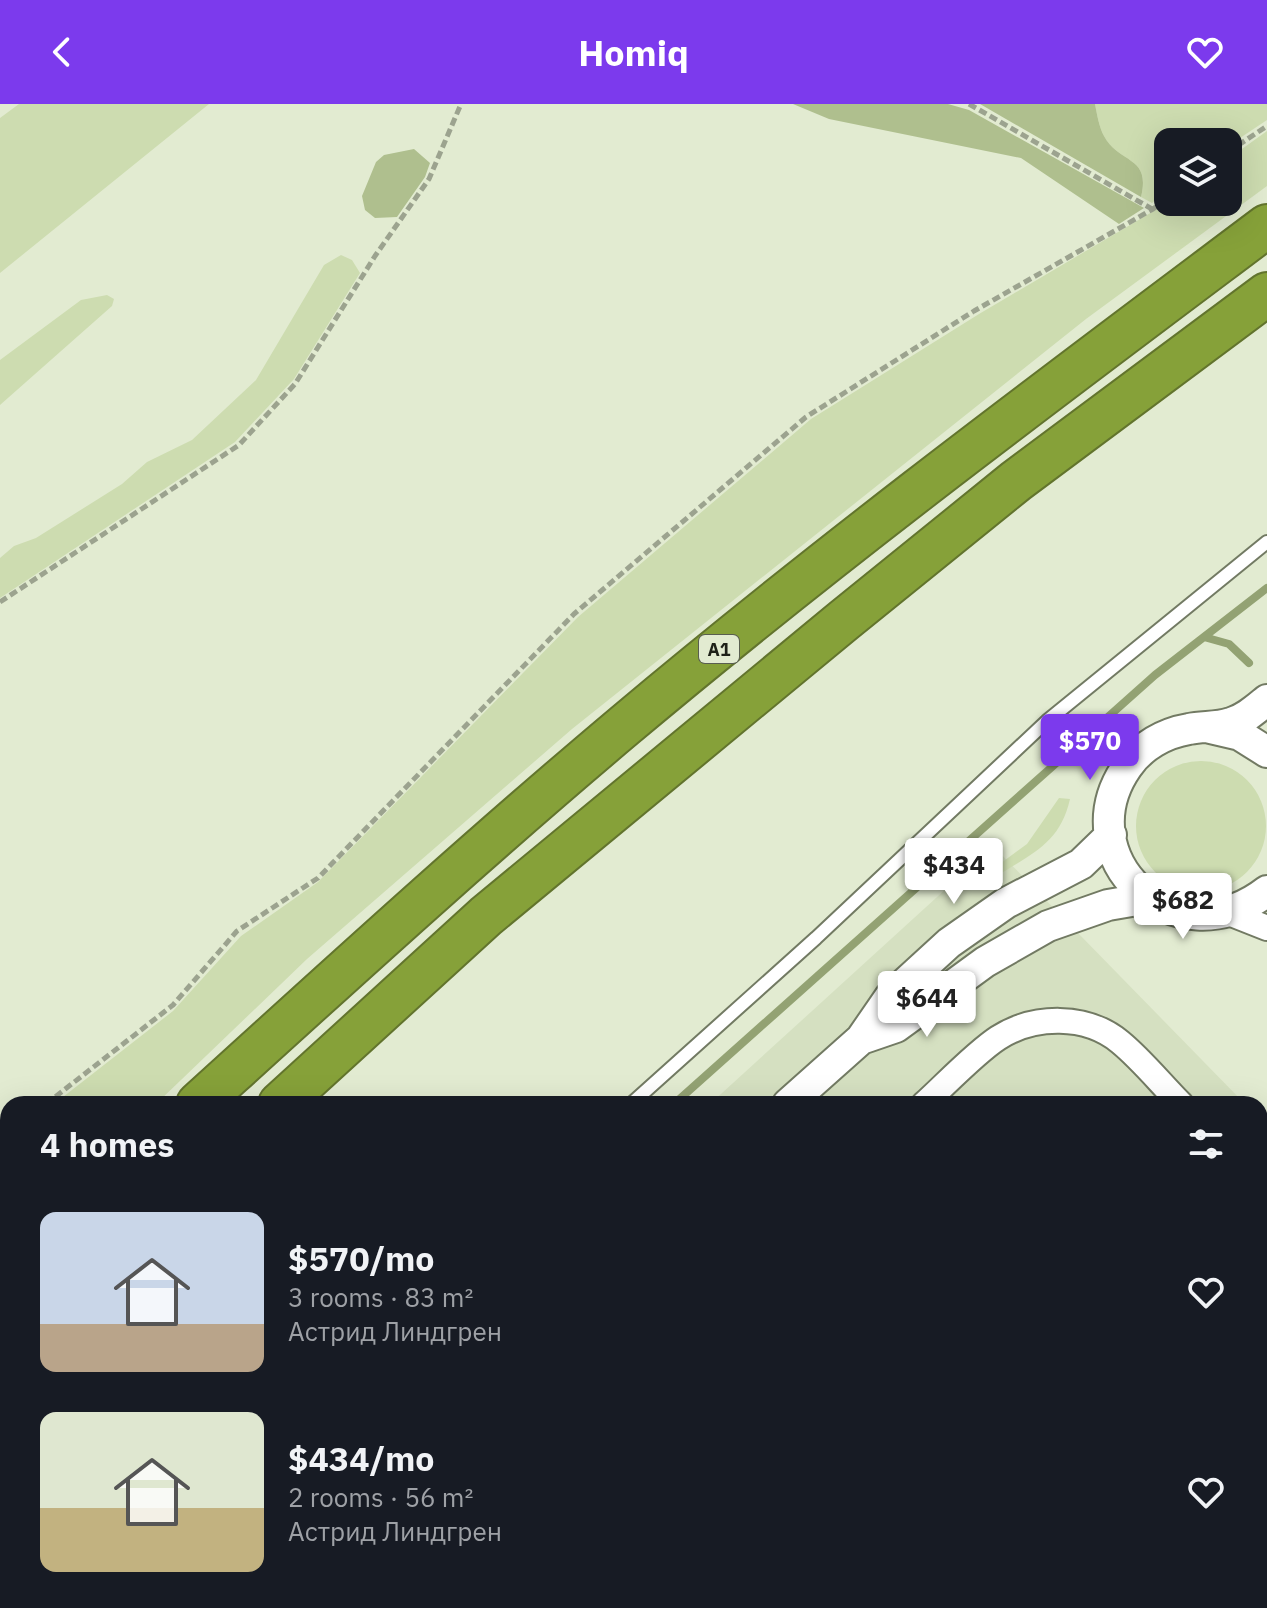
<!DOCTYPE html>
<meta charset="utf-8">
<style>
:root{--surface:#171b24;--page:#20242c;--text:#f1f3f6;--muted:#9ea1a6;--accent:#7c3aed}
body{margin:0;font-family:"IBM Plex Sans",sans-serif;background:var(--page);color:var(--text);height:100vh;display:flex;flex-direction:column;font-size:30px;white-space:nowrap}
*{box-sizing:border-box;margin:0}
p{font-size:26px;color:var(--muted)}
.icon{flex:none;width:44px;height:44px;fill:none;stroke:currentColor;stroke-width:2;stroke-linecap:round;stroke-linejoin:round}
.map{position:relative;flex:1;overflow:hidden}
.details{position:absolute;left:0px;top:992px;width:1268px;height:512px;display:flex;flex-direction:column;background:var(--surface);border-radius:24px 24px 0 0;box-shadow:0 8px 32px #0002}
.details>*{flex:none}
.tools{position:absolute;left:1154px;top:24px;display:grid;gap:16px}
.tools a{display:grid;place-items:center;width:88px;height:88px;border-radius:16px;background:var(--surface);box-shadow:0 8px 32px #0002;font-size:40px}
.price{position:absolute;translate:-50% -68px;padding:0 18px;border-radius:8px;background:#fff;color:#222;font-size:26px;line-height:52px;filter:drop-shadow(0 2px 4px #0008)}
.price::after{content:'';position:absolute;left:50%;top:48px;width:24px;height:18px;margin-left:-12px;background:inherit;clip-path:polygon(0 0,100% 0,50% 100%)}
.price.current{background:var(--accent);color:#fff}
ul{padding:0;list-style:none}
li{display:flex;align-items:center;gap:24px;height:200px;padding:0 40px}
li span{display:grid;place-items:center;flex:none;width:224px;height:160px;border-radius:16px;color:#555}
li>.icon{margin-inline-start:auto}
span .icon{width:96px;height:96px;fill:#fffc;stroke-width:1}
li b{font-size:34px}
h2{display:flex;justify-content:space-between;align-items:center;height:96px;padding:0 40px;font-size:34px}
header{display:flex;justify-content:space-between;align-items:center;height:104px;padding:0 40px;background:var(--accent);color:#fff;font-size:36px;font-weight:800}
.map>svg:first-child{display:block}
.built{fill:#d5e0c1}
.green{fill:#cddcb0}
.forest{fill:#afbf8e}
.lines{fill:none;stroke-linecap:round;stroke-linejoin:round}
.stream{stroke:#93a273;stroke-width:8}
.building{fill:#c3bbd4}
.service-casing{stroke:#727a63;stroke-width:16}
.minor-casing{stroke:#727a63;stroke-width:28}
.tertiary-casing{stroke:#727a63;stroke-width:34}
.motorway-casing{stroke:#62742d;stroke-width:46}
.path{stroke:#9ca38f;stroke-width:5;stroke-dasharray:8 4;stroke-linecap:butt}
.service{stroke:#fff;stroke-width:12}
.minor{stroke:#fff;stroke-width:24}
.tertiary{stroke:#fff;stroke-width:30}
.motorway{stroke:#86a139;stroke-width:42}
.labels{text-anchor:middle;dominant-baseline:central;stroke-width:6;stroke-linejoin:round;paint-order:stroke}
.shield{fill:#e2ebd1;stroke:#595e50;stroke-width:2}
.shield-label{font-size:18px;font-weight:bold;fill:#1e2118}
</style>
<header><svg class="icon" aria-label="back" viewBox="0 0 24 24"><path d="M15 5l-7 7 7 7"/></svg>Homiq<svg class="icon" aria-label="heart" viewBox="0 0 24 24"><path d="M12 20l-8-8c-3-5 5-10 8-4 3-6 11-1 8 4z"/></svg></header>
<div class="map">
<svg width="1267" height="1504" viewBox="0 0 1267 1504">
<rect width="100%" height="100%" fill="#e2ebd1"/>
<!-- built -->
<path class="built" d="M993,742L1245,1000H710Z
M1260,1015L1267,1022V1504H170L180,1496H1260Z"/>
<!-- green -->
<path class="green" d="M19,0H209L0,169V14Z
M1095,0H1267V16L1228,42V38H1168V87L1152,99L1141,93C1151,51 1120,61 1104,32C1099,23 1097,10 1095,0Z
M1267,27V82L1086,215L572,625L307,855L156,1000H54L173,907L241,832L318,778L578,513L811,315L979,210L1169,98H1228V55Z
M341,151L352,156L360,169L294,275L235,338L0,494V454L14,442L36,434L122,380L147,358L192,336L256,276L324,161Z
M107,191L114,195L112,202L0,301V256L81,196Z
M1136 722a65 65 0 1 1 130 0a65 65 0 1 1-130 0Z
M1059,694L1070,695C1060,739 1033,749 997,772L993,765L1027,740Z
M8,1036V1141L0,1149V1042Z"/>
<!-- forest -->
<path class="forest" d="M793,0H948L969,6L1144,104L1119,120L1021,54L829,15Z
M980,0H1095C1097,10 1099,23 1104,32C1120,61 1151,51 1141,93Z
M414,45L430,59L425,73L397,113L375,114L365,106L362,92L376,58L384,51Z"/>
<g class="lines">
<!-- stream -->
<path class="stream" d="M1204,533L1229,540L1249,559
M674,1000L1155,571L1267,484
M147,1504L155,1496"/>
</g>
<!-- building -->
<path class="building" d="M1260,1366L1267,1374V1504H719L728,1496H1260Z"/>
<g class="lines">
<!-- service casing -->
<g class="service-casing">
<path id="service" d="M631,1000L816,834L1047,617L1267,438
M110,1504L118,1496"/>
</g>
<!-- minor casing -->
<g class="minor-casing">
<path id="minor" d="M1229,809L1267,824
M924,1000C945,981 975,949 998,934C1034,911 1086,910 1120,938C1142,956 1161,980 1181,1000
M1260,1080L1267,1088
M540,1496L547,1504
M394,1504L398,1496"/>
</g>
<!-- tertiary casing -->
<g class="tertiary-casing">
<path id="tertiary" d="M1267,596C1256,605 1245,615 1231,619C1217,624 1203,622 1189,625C1165,629 1141,642 1127,663C1065,752 1174,859 1267,787
M1210,624L1240,631L1267,648
M861,935L896,923L985,858L1048,822L1108,801L1149,794
M788,1000L861,935L890,893L949,839L1006,799L1081,760L1111,731
M263,1504L269,1496
M314,1504L319,1496"/>
</g>
<!-- motorway casing -->
<g class="motorway-casing">
<path id="motorway" d="M198,1000C339,872 479,744 624,622C832,447 1050,285 1267,122
M280,1000L486,812L843,517L1016,377L1267,190
M0,1190L8,1182
M0,1263L8,1255"/>
</g>
<!-- path -->
<path class="path" d="M969,0L1152,105
M1228,48L1267,22
M0,498L239,341L295,280L375,152L429,75L461,0
M46,1000L173,901L237,827L318,774L574,510L806,313L974,207L1153,105L1168,94
M0,1036L8,1030"/>
<!-- service -->
<use href="#service" class="service"/>
<!-- minor -->
<use href="#minor" class="minor"/>
<!-- tertiary -->
<use href="#tertiary" class="tertiary"/>
<!-- motorway -->
<use href="#motorway" class="motorway"/>
</g>
<g class="labels">
<!-- shield labels -->
<rect class="shield" x="699" y="531" width="40" height="28" rx="6"/>
<g class="shield-label">
<text x="719" y="545">A1</text>
</g>
</g>
</svg>
<div class="tools">
<a><svg class="icon" aria-label="layers" viewBox="0 0 24 24"><path d="M12 4l9 5-9 5-9-5zM3 14l9 5 9-5"/></svg></a>
</div>
<b class="price current" style="left:1090px;top:678px">$570</b>
<b class="price" style="left:954px;top:802px">$434</b>
<b class="price" style="left:1183px;top:837px">$682</b>
<b class="price" style="left:927px;top:935px">$644</b>
<section class="details">
<h2>4 homes<svg class="icon" aria-label="filters" viewBox="0 0 24 24"><path d="M4 7h16M4 17h16"/><circle cx="9" cy="7" r="2"/><circle cx="15" cy="17" r="2"/></svg></h2>
<ul>
<li><span style="background:linear-gradient(#c9d6e8 70%,#b9a48a 0)"><svg class="icon" aria-label="home" viewBox="0 0 24 24"><path d="M3 11l9-7 9 7M6 9v11h12V9"/></svg></span><div><b>$570/mo</b><p>3 rooms · 83 m²</p><p>Астрид Линдгрен</p></div><svg class="icon" aria-label="heart" viewBox="0 0 24 24"><path d="M12 20l-8-8c-3-5 5-10 8-4 3-6 11-1 8 4z"/></svg></li>
<li><span style="background:linear-gradient(#dfe7d0 60%,#c2b280 0)"><svg class="icon" aria-label="home" viewBox="0 0 24 24"><path d="M3 11l9-7 9 7M6 9v11h12V9"/></svg></span><div><b>$434/mo</b><p>2 rooms · 56 m²</p><p>Астрид Линдгрен</p></div><svg class="icon" aria-label="heart" viewBox="0 0 24 24"><path d="M12 20l-8-8c-3-5 5-10 8-4 3-6 11-1 8 4z"/></svg></li>
</ul>
</section>
</div>
